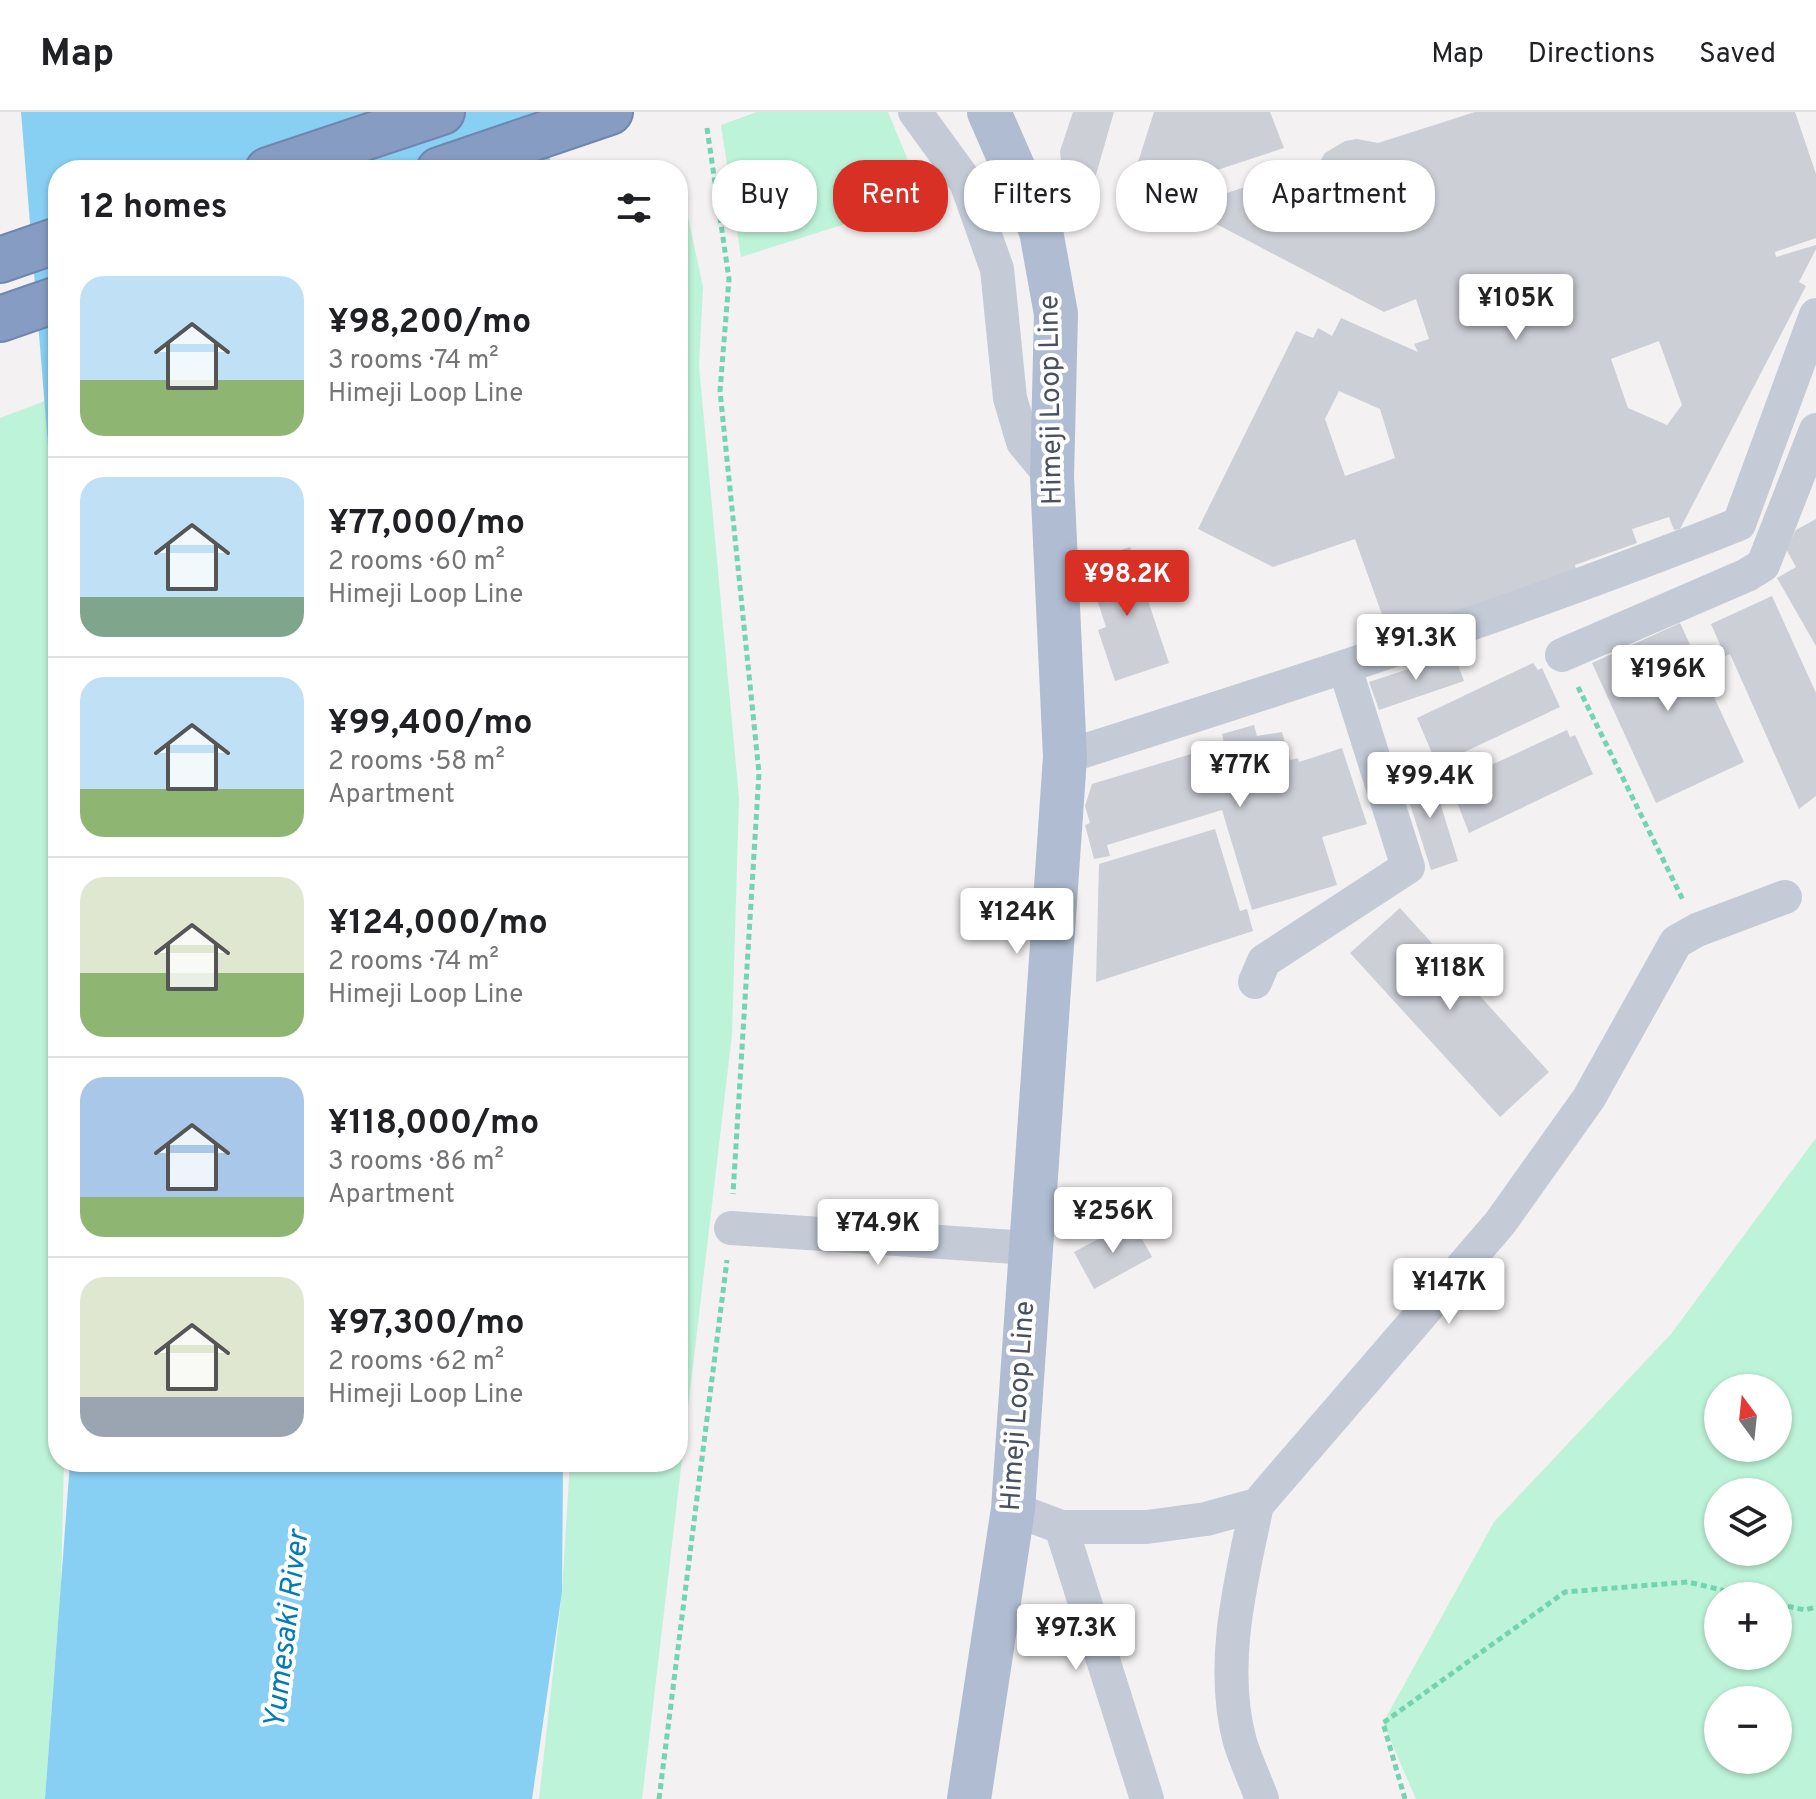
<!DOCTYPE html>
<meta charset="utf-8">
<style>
:root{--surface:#fff;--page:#f2f2f2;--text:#202124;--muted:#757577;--line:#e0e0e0;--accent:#d93025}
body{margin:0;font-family:Overpass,sans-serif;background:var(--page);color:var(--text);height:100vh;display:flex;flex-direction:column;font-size:30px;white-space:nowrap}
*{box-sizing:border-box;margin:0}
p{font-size:26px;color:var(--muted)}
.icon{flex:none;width:44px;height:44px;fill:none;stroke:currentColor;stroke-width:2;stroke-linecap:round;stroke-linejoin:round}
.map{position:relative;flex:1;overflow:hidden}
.sheet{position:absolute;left:48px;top:48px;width:640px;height:1312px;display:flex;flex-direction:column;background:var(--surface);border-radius:32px;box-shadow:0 2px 6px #0004}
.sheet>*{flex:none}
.hud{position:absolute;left:712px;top:48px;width:760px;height:72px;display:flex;gap:16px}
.needle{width:52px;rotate:345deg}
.buttons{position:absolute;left:1704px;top:1262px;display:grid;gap:16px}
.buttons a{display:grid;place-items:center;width:88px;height:88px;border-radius:50%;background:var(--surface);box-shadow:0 2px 6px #0004;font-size:40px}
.price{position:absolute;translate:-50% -68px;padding:0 18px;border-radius:8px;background:#fff;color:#222;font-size:26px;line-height:52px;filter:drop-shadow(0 2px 4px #0008)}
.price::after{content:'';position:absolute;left:50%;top:48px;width:24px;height:18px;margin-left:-12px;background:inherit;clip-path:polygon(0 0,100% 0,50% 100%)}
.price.on{background:var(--accent);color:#fff}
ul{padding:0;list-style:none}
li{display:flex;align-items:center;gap:24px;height:200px;padding:0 32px}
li+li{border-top:2px solid var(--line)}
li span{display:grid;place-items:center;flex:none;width:224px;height:160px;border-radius:24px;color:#555}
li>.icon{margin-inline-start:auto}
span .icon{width:96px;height:96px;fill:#fffc;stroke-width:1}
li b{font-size:34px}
h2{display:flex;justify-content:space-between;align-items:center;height:96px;padding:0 32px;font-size:34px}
.tag{padding:0 28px;border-radius:32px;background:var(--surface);box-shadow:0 2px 6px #0004;font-size:28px;line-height:72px}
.tag.on{background:var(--accent);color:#fff}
header{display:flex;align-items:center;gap:48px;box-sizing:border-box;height:112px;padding:0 40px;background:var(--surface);border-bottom:2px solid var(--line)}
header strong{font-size:38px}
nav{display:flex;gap:44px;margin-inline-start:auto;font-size:28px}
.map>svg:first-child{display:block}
.green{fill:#bdf3d9;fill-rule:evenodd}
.water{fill:#87cff3}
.building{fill:#cdcfd6;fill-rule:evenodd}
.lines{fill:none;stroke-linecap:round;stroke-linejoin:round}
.highway-casing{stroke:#7186af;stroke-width:48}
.path{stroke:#72d4b0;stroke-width:5;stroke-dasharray:6 4;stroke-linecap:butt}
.minor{stroke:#c4cbd7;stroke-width:34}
.major{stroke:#afbcd1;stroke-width:44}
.highway{stroke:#869cc3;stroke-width:44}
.labels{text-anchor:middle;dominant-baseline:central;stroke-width:8;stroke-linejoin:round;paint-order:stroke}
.street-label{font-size:28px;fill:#475160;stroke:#fff}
.water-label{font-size:30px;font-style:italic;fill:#017bb9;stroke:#fff}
</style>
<header>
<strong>Map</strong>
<nav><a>Map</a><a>Directions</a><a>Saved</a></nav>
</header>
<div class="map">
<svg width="1816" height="1687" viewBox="0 0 1816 1687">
<rect width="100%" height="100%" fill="#f3f1f1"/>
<!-- green -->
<path class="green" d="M757,0H888L924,87L741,145L721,13Z
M682,77L703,175L699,254L739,686L732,922L642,1687H539L562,1480L570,1350H678V78Z
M45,289L58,470V1350H64L61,1472L45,1687H0V306Z
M1816,1026V1687H1416L1383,1611L1494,1410L1671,1222ZM1778,1276V1336H1718V1276ZM1718,1380H1778V1440H1718ZM1778,1484V1544H1718V1484ZM1778,1588V1648H1718V1588Z"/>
<!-- water -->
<path class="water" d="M21,0H541L552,58H58V457Z
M70,1350H563L562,1480L532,1687H45Z"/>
<!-- building -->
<path class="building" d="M1073,0H1114L1089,87L1064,81L1060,39Z
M1154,0H1270L1284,36L1126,88Z
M1475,0H1795L1816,62V126L1775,140L1776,145L1816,133V137L1799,170L1806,174L1680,417L1674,418L1669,405L1632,417L1637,431L1575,453L1577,463L1390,525L1355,427L1273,455L1198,417L1296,219L1313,226L1318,216L1332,224L1341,206L1418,240L1414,232L1429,227L1416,187L1384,200L1184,95L1319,51L1325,41L1345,29L1357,27L1378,31ZM1659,229L1682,293L1667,313L1628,296L1611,247ZM1339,279L1380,297L1395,346L1345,364L1325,307Z
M1816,407V534L1777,466L1796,455L1786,437L1796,418Z
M1130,435L1169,551L1115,569L1098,518L1106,515L1095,481L1104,478L1093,447Z
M1772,484L1816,581V684L1799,697L1730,542L1725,544L1711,512Z
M1680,511L1744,650L1656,691L1592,551Z
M1454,542L1464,569L1379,598L1369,570Z
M1533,551L1538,558L1542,556L1560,595L1437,653L1417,606Z
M1254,613L1257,624L1282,620L1290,648L1298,646L1299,650L1342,636L1367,712L1322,725L1337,773L1252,798L1222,698L1107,733L1110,744L1094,747L1085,713L1090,711L1085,694L1092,672L1224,632L1222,622Z
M1567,618L1570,625L1575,623L1593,662L1469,721L1450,672Z
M1430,658L1458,749L1431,758L1402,667Z
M1215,717L1240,799L1247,797L1253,819L1096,870L1099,752Z
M1400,796L1549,960L1500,1005L1350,841Z
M1132,1109L1152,1145L1094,1177L1074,1140Z"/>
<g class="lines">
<!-- highway casing -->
<g class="highway-casing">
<path id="highway" d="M268,58L442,0
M439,58L610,0
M0,148L58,128
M0,207L58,187"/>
</g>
<!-- path -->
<path class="path" d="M707,16L729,167L720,279L759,661L733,1082
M1578,575L1683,788
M1778,1492L1805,1498L1816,1495
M659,1687L727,1148
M1405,1687L1383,1611L1565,1480L1688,1470L1747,1484"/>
<!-- minor -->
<path class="minor" d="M915,0L966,70L997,157L1010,286L1023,330L1052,365
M1562,543L1747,463L1763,453L1816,318
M1065,645C1292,573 1518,500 1739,412L1816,203
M1255,870L1264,849L1408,755L1345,556
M731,1116L1029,1136
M1257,1393C1241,1468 1219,1553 1240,1630C1246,1649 1255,1668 1262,1687
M1013,1397L1061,1415H1147L1206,1407L1257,1393L1500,1111L1589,986L1676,830L1697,818L1785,785
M1061,1415L1147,1687"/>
<!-- major -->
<path class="major" d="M969,1687L1013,1397L1065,645L1052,365L1056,202L1041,119L989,0"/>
<!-- highway -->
<use href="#highway" class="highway"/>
</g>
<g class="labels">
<!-- street labels -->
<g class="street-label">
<text transform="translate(1052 288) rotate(-91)">Himeji Loop Line</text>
<text transform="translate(1019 1294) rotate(-86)">Himeji Loop Line</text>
</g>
<!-- water labels -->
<g class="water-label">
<text transform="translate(288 1518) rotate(-83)">Yumesaki River</text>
</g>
</g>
</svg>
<div class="buttons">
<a><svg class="needle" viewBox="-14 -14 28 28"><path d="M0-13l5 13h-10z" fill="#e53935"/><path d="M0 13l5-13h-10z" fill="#757577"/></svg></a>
<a><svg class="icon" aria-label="layers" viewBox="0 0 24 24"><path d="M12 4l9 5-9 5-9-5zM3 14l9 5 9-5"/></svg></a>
<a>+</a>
<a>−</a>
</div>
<b class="price" style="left:1516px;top:230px">¥105K</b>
<b class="price on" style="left:1127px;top:506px">¥98.2K</b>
<b class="price" style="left:1416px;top:570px">¥91.3K</b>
<b class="price" style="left:1668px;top:601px">¥196K</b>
<b class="price" style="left:1240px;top:697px">¥77K</b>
<b class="price" style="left:1430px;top:708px">¥99.4K</b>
<b class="price" style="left:1017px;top:844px">¥124K</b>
<b class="price" style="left:1450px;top:900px">¥118K</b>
<b class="price" style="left:1113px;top:1143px">¥256K</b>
<b class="price" style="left:878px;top:1155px">¥74.9K</b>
<b class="price" style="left:1449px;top:1214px">¥147K</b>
<b class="price" style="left:1076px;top:1560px">¥97.3K</b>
<div class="hud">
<a class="tag">Buy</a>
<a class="tag on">Rent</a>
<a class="tag">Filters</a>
<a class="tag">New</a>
<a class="tag">Apartment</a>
</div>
<section class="sheet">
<h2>12 homes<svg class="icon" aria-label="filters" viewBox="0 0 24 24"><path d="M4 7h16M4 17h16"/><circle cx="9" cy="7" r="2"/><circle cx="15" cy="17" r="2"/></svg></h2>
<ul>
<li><span style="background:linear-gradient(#bfe0f5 65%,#8fb573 0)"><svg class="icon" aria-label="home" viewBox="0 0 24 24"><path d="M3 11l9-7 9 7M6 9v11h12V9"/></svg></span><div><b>¥98,200/mo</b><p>3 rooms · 74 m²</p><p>Himeji Loop Line</p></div></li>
<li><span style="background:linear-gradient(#bfe0f5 75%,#7fa58c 0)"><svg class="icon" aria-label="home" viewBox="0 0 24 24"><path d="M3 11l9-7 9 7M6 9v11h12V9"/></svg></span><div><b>¥77,000/mo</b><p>2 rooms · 60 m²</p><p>Himeji Loop Line</p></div></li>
<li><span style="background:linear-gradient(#bfe0f5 70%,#8fb573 0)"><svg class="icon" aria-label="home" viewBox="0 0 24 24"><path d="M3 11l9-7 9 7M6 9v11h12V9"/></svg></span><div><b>¥99,400/mo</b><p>2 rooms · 58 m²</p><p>Apartment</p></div></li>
<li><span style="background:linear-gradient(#dfe7d0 60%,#8fb573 0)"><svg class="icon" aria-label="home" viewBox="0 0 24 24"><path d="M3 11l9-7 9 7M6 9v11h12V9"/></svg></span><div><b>¥124,000/mo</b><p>2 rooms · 74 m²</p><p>Himeji Loop Line</p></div></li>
<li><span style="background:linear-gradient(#a9c7e8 75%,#8fb573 0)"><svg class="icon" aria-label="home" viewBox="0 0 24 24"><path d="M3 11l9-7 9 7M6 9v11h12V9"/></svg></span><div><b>¥118,000/mo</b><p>3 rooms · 86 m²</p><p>Apartment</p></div></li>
<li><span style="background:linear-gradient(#dfe7d0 75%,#9aa5b1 0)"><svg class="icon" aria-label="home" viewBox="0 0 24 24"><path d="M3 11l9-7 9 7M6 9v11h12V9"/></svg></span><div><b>¥97,300/mo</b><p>2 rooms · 62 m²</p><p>Himeji Loop Line</p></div></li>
</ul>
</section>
</div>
